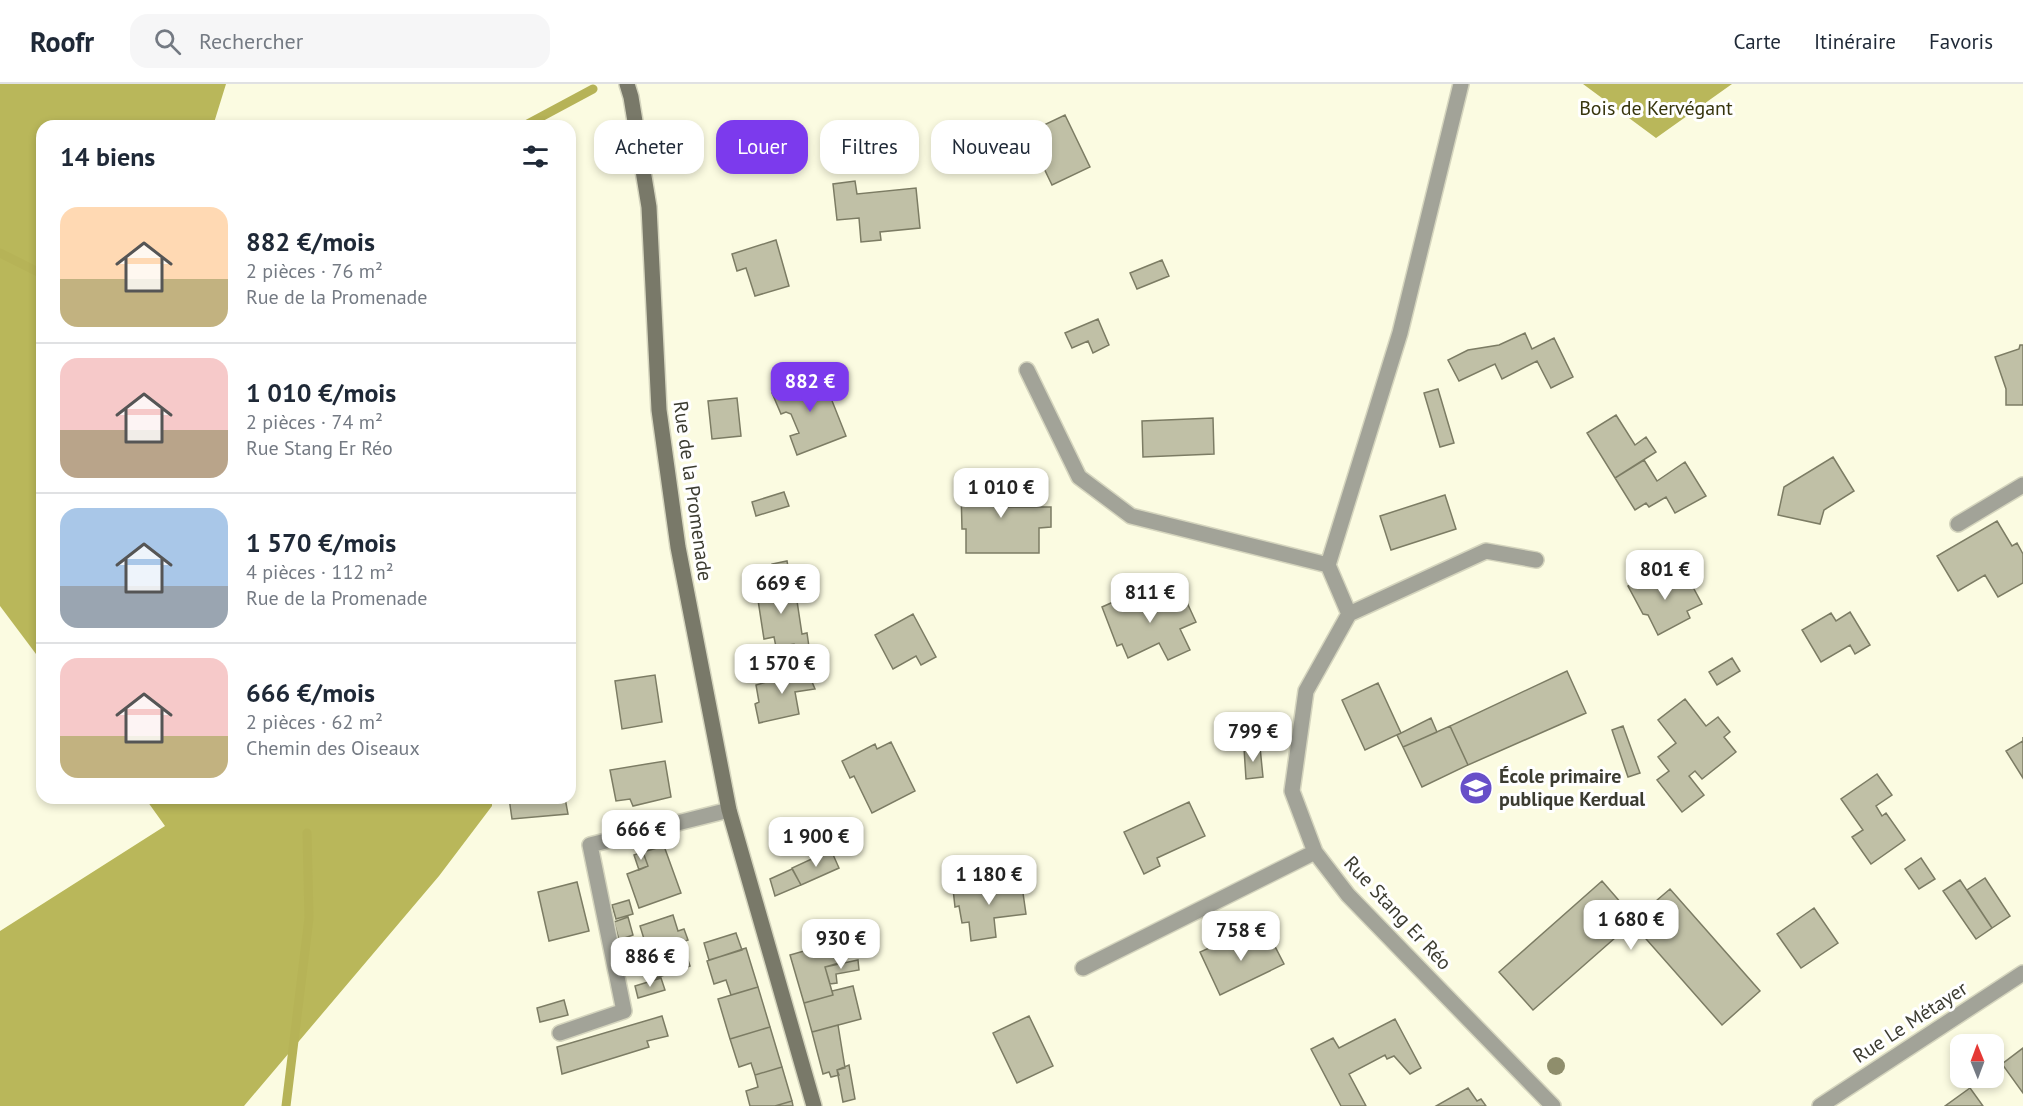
<!DOCTYPE html>
<html lang="fr">
<meta charset="utf-8">
<style>
:root{--surface:#fff;--page:#f6f6f7;--text:#1f2937;--muted:#747a83;--line:#e0e1e3;--accent:#7c3aed}
body{margin:0;font-family:"PT Sans",sans-serif;background:var(--page);color:var(--text);height:100vh;display:flex;flex-direction:column;font-size:22px;white-space:nowrap}
*{box-sizing:border-box;margin:0}
p{font-size:20px;color:var(--muted)}
.icon{flex:none;width:33px;height:33px;fill:none;stroke:currentColor;stroke-width:2;stroke-linecap:round;stroke-linejoin:round}
.map{position:relative;flex:1;overflow:hidden}
.panel{position:absolute;left:36px;top:36px;width:540px;height:684px;display:flex;flex-direction:column;background:var(--surface);border-radius:18px;box-shadow:0 3px 9px #0003}
.panel>*{flex:none}
.hud{position:absolute;left:594px;top:36px;width:570px;height:54px;display:flex;gap:12px}
.needle{width:39px;rotate:359deg}
.fabs{position:absolute;left:1950px;top:950px;display:grid;gap:12px}
.fabs a{display:grid;place-items:center;width:54px;height:54px;border-radius:12px;background:var(--surface);box-shadow:0 3px 9px #0003;font-size:30px}
.price{position:absolute;translate:-50% -51px;padding:0 14px;border-radius:12px;background:#fff;color:#222;font-size:20px;line-height:39px;filter:drop-shadow(0 2px 3px #0008)}
.price::after{content:'';position:absolute;left:50%;top:36px;width:18px;height:14px;margin-left:-9px;background:inherit;clip-path:polygon(0 0,100% 0,50% 100%)}
.price.current{background:var(--accent);color:#fff}
ul{padding:0;list-style:none}
li{display:flex;align-items:center;gap:18px;height:150px;padding:0 24px}
li+li{border-top:2px solid var(--line)}
li span{display:grid;place-items:center;flex:none;width:168px;height:120px;border-radius:18px;color:#555}
li>.icon{margin-inline-start:auto}
span .icon{width:72px;height:72px;fill:#fffc;stroke-width:1}
li b{font-size:26px}
h2{display:flex;justify-content:space-between;align-items:center;height:72px;padding:0 24px;font-size:26px}
.tag{padding:0 21px;border-radius:18px;background:var(--surface);box-shadow:0 3px 9px #0003;font-size:21px;line-height:54px}
.tag.current{background:var(--accent);color:#fff}
header{display:flex;align-items:center;gap:36px;box-sizing:border-box;height:84px;padding:0 30px;background:var(--surface);border-bottom:2px solid var(--line)}
header strong{font-size:28px}
nav{display:flex;gap:33px;margin-inline-start:auto;font-size:21px}
.search{width:420px;height:54px;background:var(--page);display:flex;align-items:center;gap:15px;box-sizing:border-box;padding:0 21px;border-radius:18px;color:var(--muted);font-size:22px}
.map>svg:first-child{display:block}
.forest{fill:#b9b75a}
.lines{fill:none;stroke-linecap:round;stroke-linejoin:round}
.stream{stroke:#b6b357;stroke-width:9}
.building{fill:#c0c0a6;stroke:#7c7c64;stroke-width:1.5}
.lane-casing{stroke:#d5d5be;stroke-width:18}
.street-casing{stroke:#d5d5be;stroke-width:18}
.secondary-casing{stroke:#d5d5be;stroke-width:18}
.lane{stroke:#a2a398;stroke-width:15}
.street{stroke:#a2a398;stroke-width:15}
.secondary{stroke:#797969;stroke-width:15}
.tree{fill:#8f8e6c}
.labels{text-anchor:middle;dominant-baseline:central;stroke-width:6;stroke-linejoin:round;paint-order:stroke}
.park-label{font-size:20px;fill:#37350d;stroke:#fff}
.street-label{font-size:20px;fill:#3c3c31;stroke:#fff}
.poi-label{font-size:20px;font-weight:bold;fill:#3c3c31;stroke:#fff;text-anchor:start}
</style>
<header>
<strong>Roofr</strong>
<div class="search"><svg class="icon" aria-label="search" viewBox="0 0 24 24"><circle cx="10" cy="10" r="6"/><path d="M15 15l6 6"/></svg>Rechercher</div>
<nav><a>Carte</a><a>Itinéraire</a><a>Favoris</a></nav>
</header>
<div class="map">
<svg width="2023" height="1022" viewBox="0 0 2023 1022">
<rect width="100%" height="100%" fill="#fbfbe1"/>
<!-- forest -->
<path class="forest" d="M0,0H226L213,42H42V578L0,522Z
M1583,0H1732L1656,54Z
M145,714H492V722L439,792L244,1022H0V847L165,742Z"/>
<g class="lines">
<!-- stream -->
<path class="stream" d="M524,42L593,5
M0,169L42,190
M286,1022L309,834L307,749"/>
</g>
<!-- building -->
<path class="building" d="M1065,31L1090,83L1052,101L1027,49Z
M855,97L857,110L916,104L920,144L880,148L881,156L861,158L859,134L837,136L833,100Z
M776,156L789,202L755,212L746,184L737,187L732,170Z
M1162,176L1169,192L1137,205L1130,189Z
M1098,235L1109,261L1093,269L1088,257L1072,264L1065,249Z
M1525,249L1532,265L1554,254L1573,293L1551,304L1537,277L1502,295L1495,280L1459,297L1448,276L1468,266L1499,261Z
M2020,261H2023V321H2006V305L1995,273L2019,265Z
M821,289L846,352L797,371L790,352L799,349L791,330L786,328L781,330L772,309Z
M1438,305L1454,359L1440,363L1424,309Z
M737,314L741,352L712,355L708,317Z
M1616,331L1635,361L1646,353L1656,368L1615,394L1587,349Z
M1213,334L1214,370L1143,373L1142,337Z
M1833,373L1854,407L1824,426L1820,440L1778,431L1784,403Z
M1644,376L1657,397L1685,378L1706,412L1675,429L1666,413L1649,423L1646,419L1635,426L1615,394Z
M985,387H1016V405H1002L1003,423H1051V443L1039,444V469H966V445H962L961,405L985,406Z
M784,408L789,422L756,432L752,418Z
M1445,411L1456,445L1391,466L1380,432Z
M1997,437L2012,462L2017,459L2023,470V499L1998,513L1985,491L1958,507L1937,472Z
M787,477L790,494L775,496L772,480Z
M1656,488L1664,504L1687,492L1702,520L1687,527L1690,534L1658,551L1648,531L1643,530L1628,502Z
M794,497L802,550L807,549L809,563L795,565L794,560L776,563L774,553L764,555L756,503Z
M1138,507L1144,520L1151,526L1154,515L1164,518L1183,510L1196,538L1180,545L1190,566L1168,576L1159,559L1128,574L1122,560L1117,562L1102,523Z
M1850,528L1870,561L1855,570L1850,561L1821,578L1802,546L1831,529L1836,537Z
M913,530L936,573L921,581L916,572L893,585L875,551Z
M1732,574L1740,587L1717,601L1709,588Z
M804,579L815,605L795,608L799,630L759,639L755,620L759,618L756,601L792,591L790,585Z
M1567,587L1586,629L1468,681L1450,642Z
M655,591L662,638L622,645L615,597Z
M1378,599L1401,649L1365,666L1342,616Z
M1685,615L1706,642L1718,633L1730,648L1724,653L1736,668L1702,695L1695,687L1689,692L1704,711L1682,728L1657,696L1669,687L1658,673L1676,659L1658,636Z
M1431,634L1437,648L1403,663L1397,651Z
M1450,642L1468,681L1422,703L1403,663Z
M1623,642L1640,689L1628,693L1612,646Z
M2023,653V694L2006,667L2023,657Z
M891,658L915,707L872,729L854,692L850,694L842,677L875,660L877,665Z
M1260,663L1263,693L1246,695L1244,664Z
M665,677L671,713L633,722L630,715L616,717L610,686Z
M1877,690L1892,711L1876,722L1882,732L1886,729L1905,756L1871,780L1852,753L1863,746L1841,715Z
M509,714H565L568,730L512,735Z
M1189,718L1205,752L1157,774L1160,782L1144,790L1124,748Z
M664,762L681,809L639,824L627,790L648,782L643,768Z
M831,766L839,784L801,801L792,784Z
M643,768L648,782L639,786L634,771Z
M1921,774L1935,795L1919,805L1905,785Z
M792,785L801,801L775,812L770,795Z
M1985,794L2010,832L1992,844L1967,806Z
M1021,795L1026,830L994,834L996,853L971,857L969,838L962,839L959,822L955,823L953,805Z
M1960,796L1992,844L1976,855L1943,807Z
M1602,797L1635,835L1670,805L1760,907L1722,941L1632,839L1533,926L1499,888Z
M577,798L589,847L549,857L538,808Z
M629,816L633,830L616,835L612,821Z
M1814,824L1838,859L1801,884L1777,850Z
M673,831L678,847L684,845L688,856L682,858L690,882L656,894L640,842Z
M628,833L633,851L619,856L614,838Z
M828,839L839,879L825,883L833,911L804,919L790,871L818,863L813,843Z
M1267,847L1284,880L1220,911L1200,868L1220,859L1223,865Z
M736,849L742,866L709,876L704,859Z
M746,864L758,903L731,911L726,896L714,900L707,877Z
M858,876L859,886L836,890L837,899L830,900L825,883Z
M661,894L665,906L638,914L635,902Z
M853,902L861,935L812,948L804,919L833,911L832,907Z
M758,903L770,943L730,955L718,915Z
M564,916L568,931L540,938L537,924Z
M662,932L668,952L647,957L649,963L562,990L557,963Z
M1029,932L1053,982L1017,999L993,949Z
M1395,935L1421,984L1410,990L1394,972L1387,975L1385,971L1349,990L1366,1022H1341L1311,965L1333,954L1339,964Z
M838,941L845,984L837,986L839,991L831,993L829,988L823,990L812,948Z
M770,943L782,983L755,991L751,979L739,983L730,955Z
M2023,964V1009L2002,980Z
M849,981L855,1015L843,1018L837,986Z
M782,983L792,1017L775,1022H750L746,1007L758,1003L755,991Z
M1468,1004L1477,1017L1481,1015L1486,1022H1436Z
M1970,1004L1983,1022H1945Z
M792,1017L793,1022H775Z"/>
<g class="lines">
<!-- lane casing -->
<g class="lane-casing">
<path id="lane" d="M1958,440L2023,401"/>
</g>
<!-- street casing -->
<g class="street-casing">
<path id="street" d="M1027,286L1079,393L1131,432L1328,481L1349,530
M1536,476L1486,467L1349,530L1306,607L1292,707L1315,768L1348,811L1553,1022
M1328,481L1400,249L1461,0
M1083,884L1315,768
M560,949L624,927L590,761L729,726
M1820,1022L2023,889"/>
</g>
<!-- secondary casing -->
<g class="secondary-casing">
<path id="secondary" d="M627,0L631,13L649,123L659,326L678,463L729,726L814,1022"/>
</g>
<!-- lane -->
<use href="#lane" class="lane"/>
<!-- street -->
<use href="#street" class="street"/>
<!-- secondary -->
<use href="#secondary" class="secondary"/>
</g>
<!-- trees -->
<circle class="tree" cx="1556" cy="982" r="9"/>
<!-- icons -->
<defs>
<g id="school-disc" transform="scale(1.725)"><circle r="9.5" fill="#674fc8" stroke="#fff"/><path d="M0-5L7-2L0 1L-7-2ZM-4 1L0 2.5L4 1V4Q0 6-4 4Z" fill="#fff"/></g>
</defs>
<g fill-rule="evenodd">
<use href="#school-disc" x="1476" y="704"/>
</g>
<g class="labels">
<!-- park labels -->
<g class="park-label">
<text x="1656" y="24">Bois de Kervégant</text>
</g>
<!-- street labels -->
<g class="street-label">
<text transform="translate(693 407) rotate(82)">Rue de la Promenade</text>
<text transform="translate(1398 829) rotate(47)">Rue Stang Er Réo</text>
<text transform="translate(1910 938) rotate(-33)">Rue Le Métayer</text>
</g>
<!-- poi labels -->
<g class="poi-label">
<text x="1499" y="692">École primaire<tspan x="1499" dy="23">publique Kerdual</tspan></text>
</g>
</g>
</svg>
<div class="fabs">
<a><svg class="needle" viewBox="-14 -14 28 28"><path d="M0-13l5 13h-10z" fill="#e53935"/><path d="M0 13l5-13h-10z" fill="#747a83"/></svg></a>
</div>
<b class="price current" style="left:810px;top:329px">882 €</b>
<b class="price" style="left:1001px;top:435px">1 010 €</b>
<b class="price" style="left:1665px;top:517px">801 €</b>
<b class="price" style="left:781px;top:531px">669 €</b>
<b class="price" style="left:1150px;top:540px">811 €</b>
<b class="price" style="left:782px;top:611px">1 570 €</b>
<b class="price" style="left:1253px;top:679px">799 €</b>
<b class="price" style="left:641px;top:777px">666 €</b>
<b class="price" style="left:816px;top:784px">1 900 €</b>
<b class="price" style="left:989px;top:822px">1 180 €</b>
<b class="price" style="left:1631px;top:867px">1 680 €</b>
<b class="price" style="left:1241px;top:878px">758 €</b>
<b class="price" style="left:841px;top:886px">930 €</b>
<b class="price" style="left:650px;top:904px">886 €</b>
<div class="hud">
<a class="tag">Acheter</a>
<a class="tag current">Louer</a>
<a class="tag">Filtres</a>
<a class="tag">Nouveau</a>
</div>
<section class="panel">
<h2>14 biens<svg class="icon" aria-label="filters" viewBox="0 0 24 24"><path d="M4 7h16M4 17h16"/><circle cx="9" cy="7" r="2"/><circle cx="15" cy="17" r="2"/></svg></h2>
<ul>
<li><span style="background:linear-gradient(#ffd9b3 60%,#c2b280 0)"><svg class="icon" aria-label="home" viewBox="0 0 24 24"><path d="M3 11l9-7 9 7M6 9v11h12V9"/></svg></span><div><b>882 €/mois</b><p>2 pièces · 76 m²</p><p>Rue de la Promenade</p></div></li>
<li><span style="background:linear-gradient(#f6c9c9 60%,#b9a48a 0)"><svg class="icon" aria-label="home" viewBox="0 0 24 24"><path d="M3 11l9-7 9 7M6 9v11h12V9"/></svg></span><div><b>1 010 €/mois</b><p>2 pièces · 74 m²</p><p>Rue Stang Er Réo</p></div></li>
<li><span style="background:linear-gradient(#a9c7e8 65%,#9aa5b1 0)"><svg class="icon" aria-label="home" viewBox="0 0 24 24"><path d="M3 11l9-7 9 7M6 9v11h12V9"/></svg></span><div><b>1 570 €/mois</b><p>4 pièces · 112 m²</p><p>Rue de la Promenade</p></div></li>
<li><span style="background:linear-gradient(#f6c9c9 65%,#c2b280 0)"><svg class="icon" aria-label="home" viewBox="0 0 24 24"><path d="M3 11l9-7 9 7M6 9v11h12V9"/></svg></span><div><b>666 €/mois</b><p>2 pièces · 62 m²</p><p>Chemin des Oiseaux</p></div></li>
</ul>
</section>
</div>
